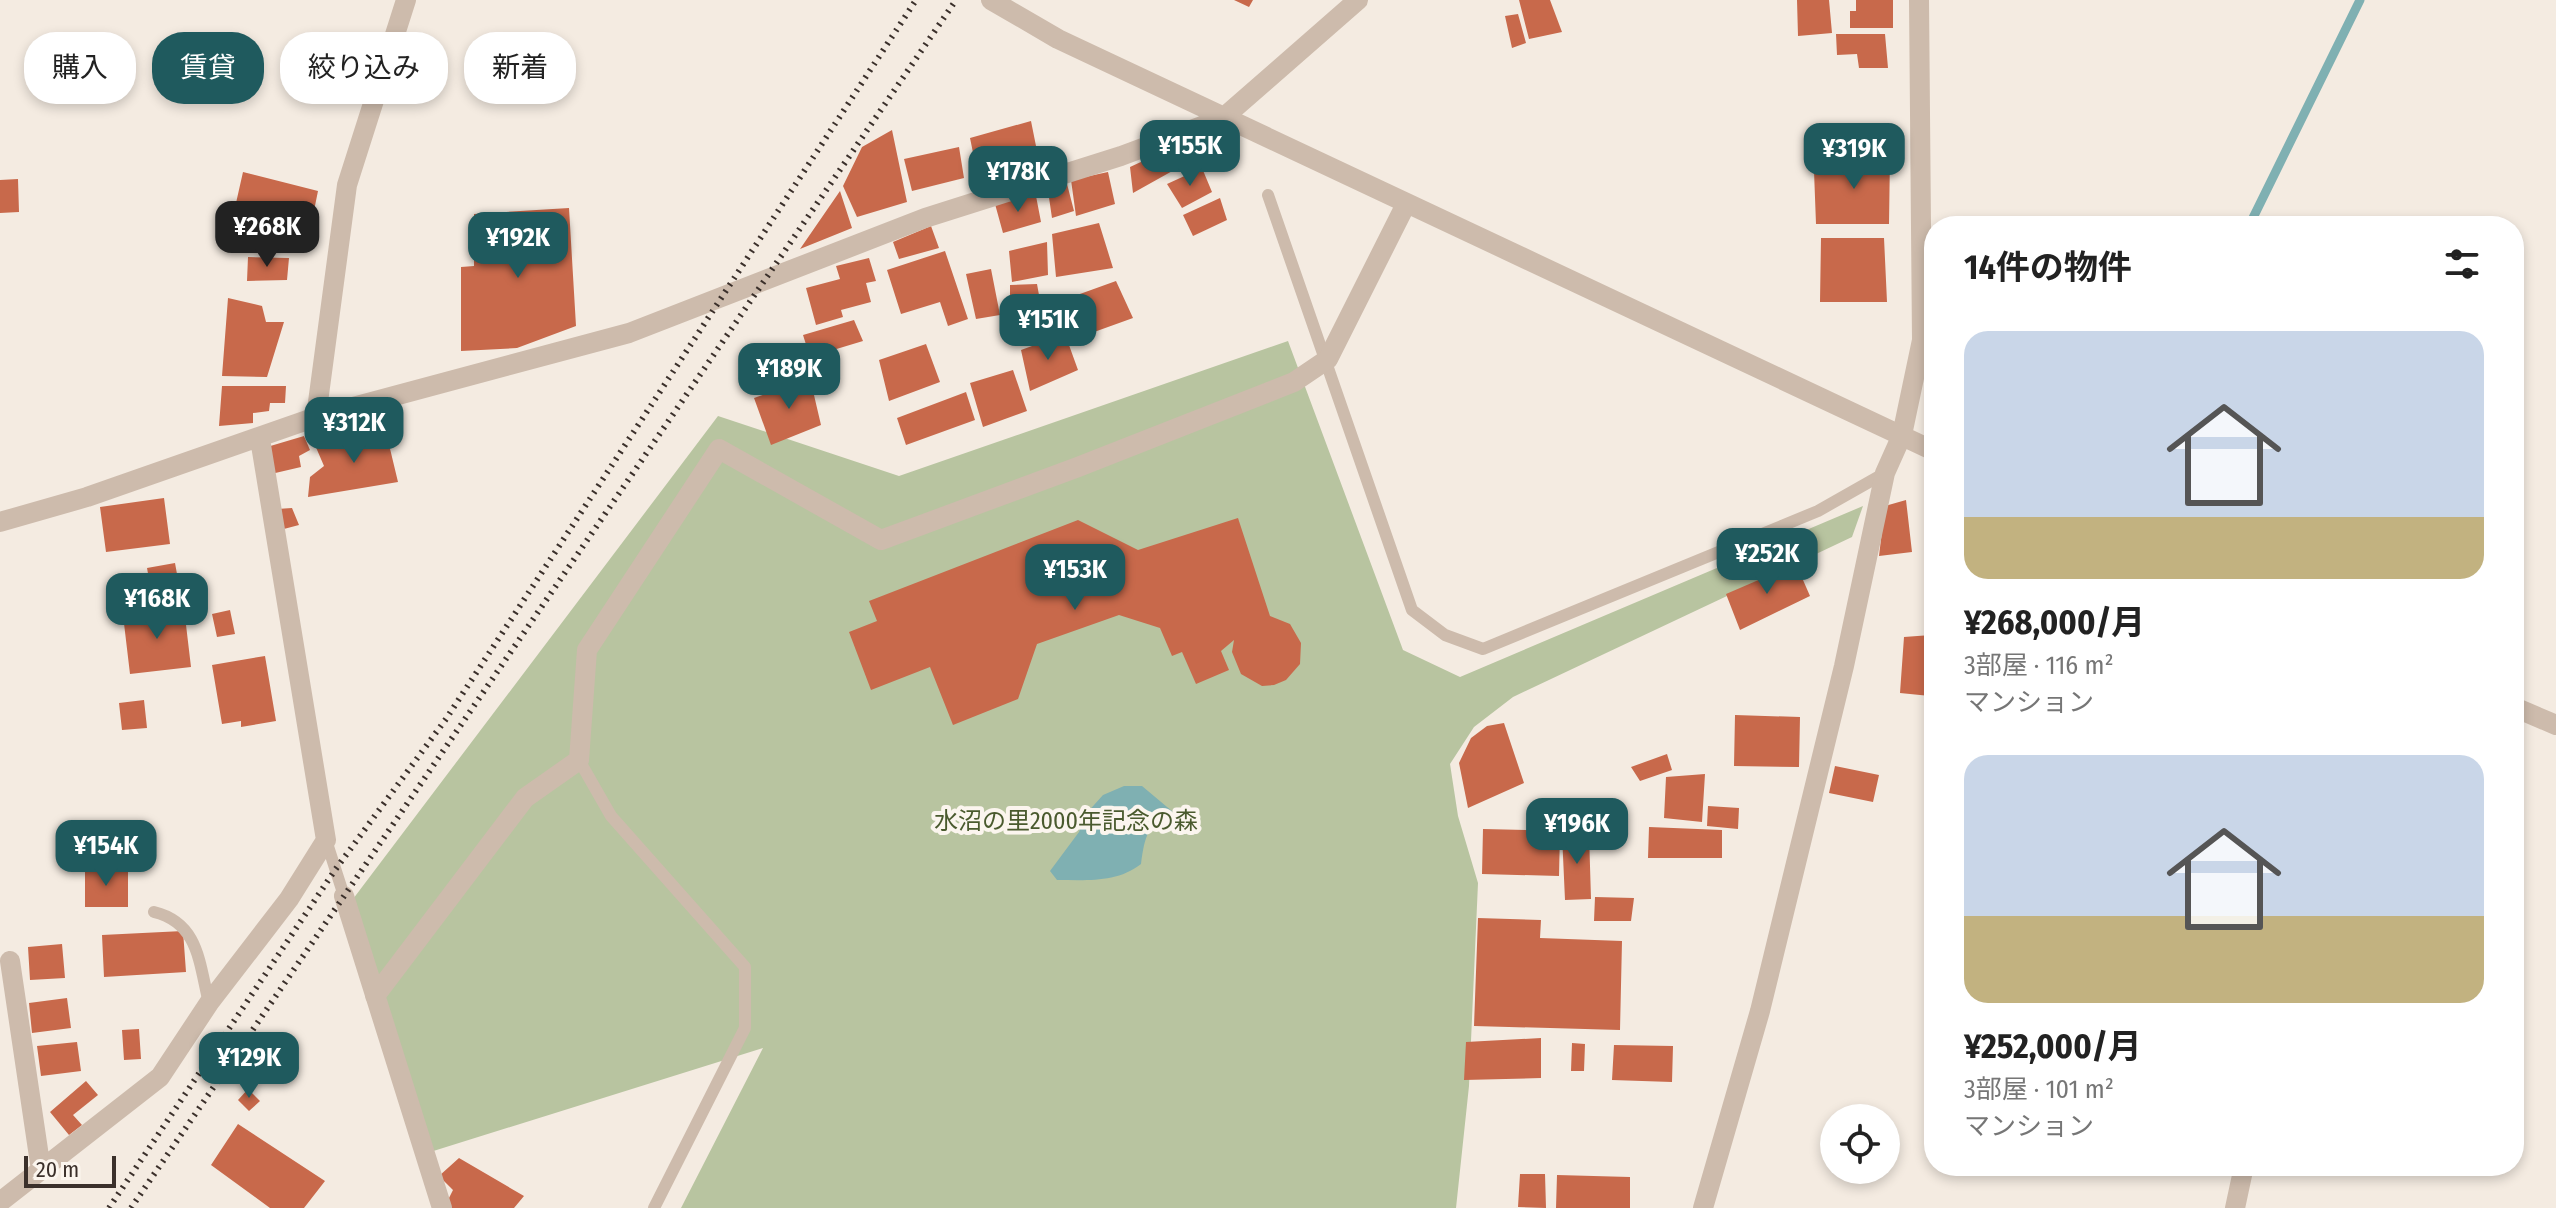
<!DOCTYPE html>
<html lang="ja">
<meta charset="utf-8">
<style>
:root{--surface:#fff;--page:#f6f6f6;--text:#222;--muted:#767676;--accent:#1f5a5e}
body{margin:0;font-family:"Fira Sans Condensed","Noto Sans JP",sans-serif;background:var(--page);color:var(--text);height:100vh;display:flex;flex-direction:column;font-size:30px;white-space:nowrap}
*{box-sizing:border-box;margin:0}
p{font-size:26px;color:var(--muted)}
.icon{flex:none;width:44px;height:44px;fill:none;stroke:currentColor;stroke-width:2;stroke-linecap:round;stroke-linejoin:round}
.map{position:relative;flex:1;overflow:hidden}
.details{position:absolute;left:1924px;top:216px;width:600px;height:960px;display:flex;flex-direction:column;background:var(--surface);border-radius:32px;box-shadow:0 4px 12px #0003}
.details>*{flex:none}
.top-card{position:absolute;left:24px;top:32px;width:760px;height:72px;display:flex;gap:16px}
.tools{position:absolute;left:1820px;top:1104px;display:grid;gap:16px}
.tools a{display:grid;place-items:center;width:80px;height:80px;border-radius:50%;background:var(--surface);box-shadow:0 4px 12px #0003;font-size:40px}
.scale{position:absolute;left:24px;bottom:20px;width:92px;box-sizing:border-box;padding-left:8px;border:4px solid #3b302b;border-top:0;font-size:22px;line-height:28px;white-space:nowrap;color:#3b302b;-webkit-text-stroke:6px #fbf5ee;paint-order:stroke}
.price{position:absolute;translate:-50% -68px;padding:0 18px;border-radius:16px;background:var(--accent);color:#fff;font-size:26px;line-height:52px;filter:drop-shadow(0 2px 4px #0008)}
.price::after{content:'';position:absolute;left:50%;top:48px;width:24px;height:18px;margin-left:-12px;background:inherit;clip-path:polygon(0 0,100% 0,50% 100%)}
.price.current{background:#222;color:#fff}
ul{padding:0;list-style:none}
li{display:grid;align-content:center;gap:16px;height:424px;padding:0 40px}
li span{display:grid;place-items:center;height:248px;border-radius:24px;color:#555}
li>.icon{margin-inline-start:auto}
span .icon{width:144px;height:144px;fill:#fffc;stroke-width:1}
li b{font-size:34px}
h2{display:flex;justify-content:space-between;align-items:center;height:96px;padding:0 40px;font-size:34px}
.chip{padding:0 28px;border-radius:32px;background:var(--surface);box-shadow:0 4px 12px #0003;font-size:28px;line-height:72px}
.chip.current{background:var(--accent);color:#fff}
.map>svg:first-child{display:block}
.green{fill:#b8c4a0}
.water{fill:#7fb0b2}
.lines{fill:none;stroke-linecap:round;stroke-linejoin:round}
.stream{stroke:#7fb0b2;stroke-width:9}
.building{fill:#c8694b}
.lane{stroke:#cdbbac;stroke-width:12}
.street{stroke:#cdbbac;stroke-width:20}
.rail{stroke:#3b302b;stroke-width:6;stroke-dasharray:2 6;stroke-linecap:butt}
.labels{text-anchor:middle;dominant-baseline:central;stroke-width:8;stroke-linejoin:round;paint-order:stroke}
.park-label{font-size:24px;fill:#4a5a2e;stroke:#fbf5ee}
</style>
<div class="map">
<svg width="2556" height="1208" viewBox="0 0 2556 1208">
<rect width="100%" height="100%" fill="#f4ebe1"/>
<!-- green -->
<path class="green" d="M1288,341L1403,650L1460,677L1863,506L1852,537L1513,697L1474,727L1450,764L1458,816L1478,883L1469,1086L1456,1208H681L763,1048L427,1153L353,899L718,416L899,476Z"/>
<!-- water -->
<path class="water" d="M1124,786H1142L1173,812C1147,826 1145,835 1141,864C1117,883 1087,880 1057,880L1050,871L1079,832L1085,815L1103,795Z"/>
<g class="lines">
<!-- stream -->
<path class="stream" d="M2249,226L2360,0"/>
</g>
<!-- building -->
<path class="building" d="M1234,0H1253L1249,7Z
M1519,0H1550L1562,32L1529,39Z
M1797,0H1829L1832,33L1798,36Z
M1856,0H1893V28H1850V11H1856Z
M1518,14L1526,43L1512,48L1505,16Z
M1836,34H1885L1888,68H1859L1857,54L1837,55Z
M1031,121L1040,166L1003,176L1001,164L977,172L970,138Z
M892,130L907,202L857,217L843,186L862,147Z
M1182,143L1192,160L1133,193L1130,167Z
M959,147L964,178L912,191L904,159Z
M1890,155L1889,224H1816L1814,171L1832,169L1831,156Z
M1202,168L1212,192L1182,208L1167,184Z
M243,172L318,191L307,245L279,244L280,228L260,223L255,240L229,234Z
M1108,172L1115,204L1076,216L1071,180Z
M18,179L19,212L0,213V180Z
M1066,180L1074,211L1052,218L1047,184Z
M840,191L852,228L800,249Z
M1036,196L1041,222L1003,233L995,204Z
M1220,198L1227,220L1193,236L1183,215Z
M569,208L576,326L517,348L461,351V267L474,266V214Z
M1099,223L1113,268L1056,277L1052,234Z
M931,226L939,248L899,259L893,242Z
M1821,238H1884L1887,302H1820Z
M1047,242L1048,275L1012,282L1009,251Z
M945,251L968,319L948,326L940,302L901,314L887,270Z
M248,257L289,258L287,280L247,281Z
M869,258L876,281L866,283L871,302L841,310L843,317L816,325L806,288L840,279L836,266Z
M991,269L1000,315L976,319L966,274Z
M1116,281L1133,318L1083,336L1066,299Z
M1037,284L1039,295L1010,299V285Z
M228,298L262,306L266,322H284L267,377L222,376Z
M854,320L863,341L810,357L803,335Z
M1065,334L1078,370L1030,391L1021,350Z
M926,344L940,382L889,401L879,360Z
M1013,370L1027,411L983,427L970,383Z
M810,378L821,425L771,445L754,398Z
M222,386H286L285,403H270L269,411L253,413V423L219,426Z
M966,392L975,420L906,445L897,418Z
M386,432L398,482L308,497L310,477L324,466L315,445Z
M304,436L310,450L299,456L301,467L271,474L267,447Z
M164,498L170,544L106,552L100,507Z
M1906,500L1912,552L1879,556L1885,506Z
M292,508L299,525L280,530L277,509Z
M1238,518L1270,616L1290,624L1301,643L1300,664L1286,680L1274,685L1262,686L1241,674L1232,652L1234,640L1221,651L1229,670L1196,684L1182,652L1172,656L1160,628L1119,615L1037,644L1018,699L953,725L930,667L871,690L849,632L877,621L869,601L1078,520L1138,550Z
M175,563L179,585L151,590L147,568Z
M1796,564L1810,596L1740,630L1726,594Z
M184,608L191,667L130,674L123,615Z
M230,610L235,634L217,637L212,614Z
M1931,635L1930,696L1900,693L1904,637Z
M265,656L276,721L241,727V721L222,724L212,665Z
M144,700L147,728L122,730L119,703Z
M1735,715L1800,717L1799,767L1734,766Z
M1504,723L1524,783L1468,808L1459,763L1471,738L1487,726Z
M1667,754L1672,770L1640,781L1631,767Z
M1835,766L1879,775L1873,802L1829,793Z
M1705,774L1702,822L1664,818L1666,777Z
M1708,806L1739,808L1738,829L1707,826Z
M1649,827L1722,830V858H1648Z
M1483,829L1560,831L1559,876L1482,874Z
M1589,833L1591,899L1565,900L1562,834Z
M85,869H128V907H85Z
M1595,897L1634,898L1631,921H1594Z
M1478,918L1541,920L1540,938L1622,941L1620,1030L1474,1026Z
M183,931L186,972L104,977L102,935Z
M62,944L65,978L30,980L28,947Z
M67,998L71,1028L32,1033L29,1003Z
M139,1029L141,1059L124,1060L122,1030Z
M1541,1038V1078L1464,1080L1466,1042Z
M77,1042L81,1071L41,1076L37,1046Z
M1572,1043L1585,1044L1584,1071H1571Z
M1614,1045L1673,1046L1672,1082L1612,1080Z
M86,1081L98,1095L73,1115L82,1125L69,1135L50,1112Z
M248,1089L260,1101L249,1111L238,1100Z
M238,1124L325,1181L304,1208H270L211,1165Z
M459,1158L524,1196L514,1208H444L453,1190L439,1176Z
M1520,1174H1545L1546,1208L1518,1207Z
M1557,1175L1630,1177V1208H1556Z"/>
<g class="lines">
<!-- lane -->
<path class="lane" d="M1268,195L1412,610L1445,635L1483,649L1818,511L1885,473
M579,760L611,816L745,967V1028L654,1208
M326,840L344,896
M154,912C199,923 199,963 209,1003"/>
<!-- street -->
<path class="street" d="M991,0L1058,39L1934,451
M316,417L347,185L406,0
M0,522L87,497L316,417L629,333L925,218L1121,156L1223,118L1358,0
M2514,707L2556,725
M344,896L442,1208
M10,961L41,1170
M375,996L525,798L579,760L587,650L719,449L881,540L1078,467L1294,382L1328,359L1406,204
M0,1202L160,1077L209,1003L289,899L326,840L260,439
M1703,1208L1760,1011L1844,666L1885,473L1902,435L1922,340L1919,0
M2235,1208L2244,1166"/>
<!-- rail -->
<path class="rail" d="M109,1208L335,870L446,719L916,0
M131,1208L956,0"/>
</g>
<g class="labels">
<!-- park labels -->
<g class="park-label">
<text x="1066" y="821">水沼の里2000年記念の森</text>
</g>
</g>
</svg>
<div class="tools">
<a><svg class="icon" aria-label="locate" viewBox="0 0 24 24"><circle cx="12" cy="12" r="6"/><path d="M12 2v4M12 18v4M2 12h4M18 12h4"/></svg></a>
</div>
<div class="scale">20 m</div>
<b class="price" style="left:1190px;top:188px">¥155K</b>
<b class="price" style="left:1854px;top:191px">¥319K</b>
<b class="price" style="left:1018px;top:214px">¥178K</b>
<b class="price current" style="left:267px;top:269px">¥268K</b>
<b class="price" style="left:518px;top:280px">¥192K</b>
<b class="price" style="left:1048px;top:362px">¥151K</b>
<b class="price" style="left:789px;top:411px">¥189K</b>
<b class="price" style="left:354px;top:465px">¥312K</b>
<b class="price" style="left:1767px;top:596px">¥252K</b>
<b class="price" style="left:1075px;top:612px">¥153K</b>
<b class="price" style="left:157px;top:641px">¥168K</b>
<b class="price" style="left:1577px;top:866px">¥196K</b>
<b class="price" style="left:106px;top:888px">¥154K</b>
<b class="price" style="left:249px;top:1100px">¥129K</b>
<div class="top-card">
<a class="chip">購入</a>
<a class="chip current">賃貸</a>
<a class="chip">絞り込み</a>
<a class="chip">新着</a>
</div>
<section class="details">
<h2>14件の物件<svg class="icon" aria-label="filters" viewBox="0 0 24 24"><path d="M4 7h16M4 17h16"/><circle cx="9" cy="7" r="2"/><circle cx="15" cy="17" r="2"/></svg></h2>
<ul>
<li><span style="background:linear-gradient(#c9d6e8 75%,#c2b280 0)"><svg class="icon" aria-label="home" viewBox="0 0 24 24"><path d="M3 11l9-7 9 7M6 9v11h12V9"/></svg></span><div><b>¥268,000/月</b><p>3部屋 · 116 m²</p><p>マンション</p></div></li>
<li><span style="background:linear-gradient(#c9d6e8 65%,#c2b280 0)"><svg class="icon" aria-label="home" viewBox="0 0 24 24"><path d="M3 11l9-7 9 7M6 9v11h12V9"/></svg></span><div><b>¥252,000/月</b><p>3部屋 · 101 m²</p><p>マンション</p></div></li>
</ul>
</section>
</div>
